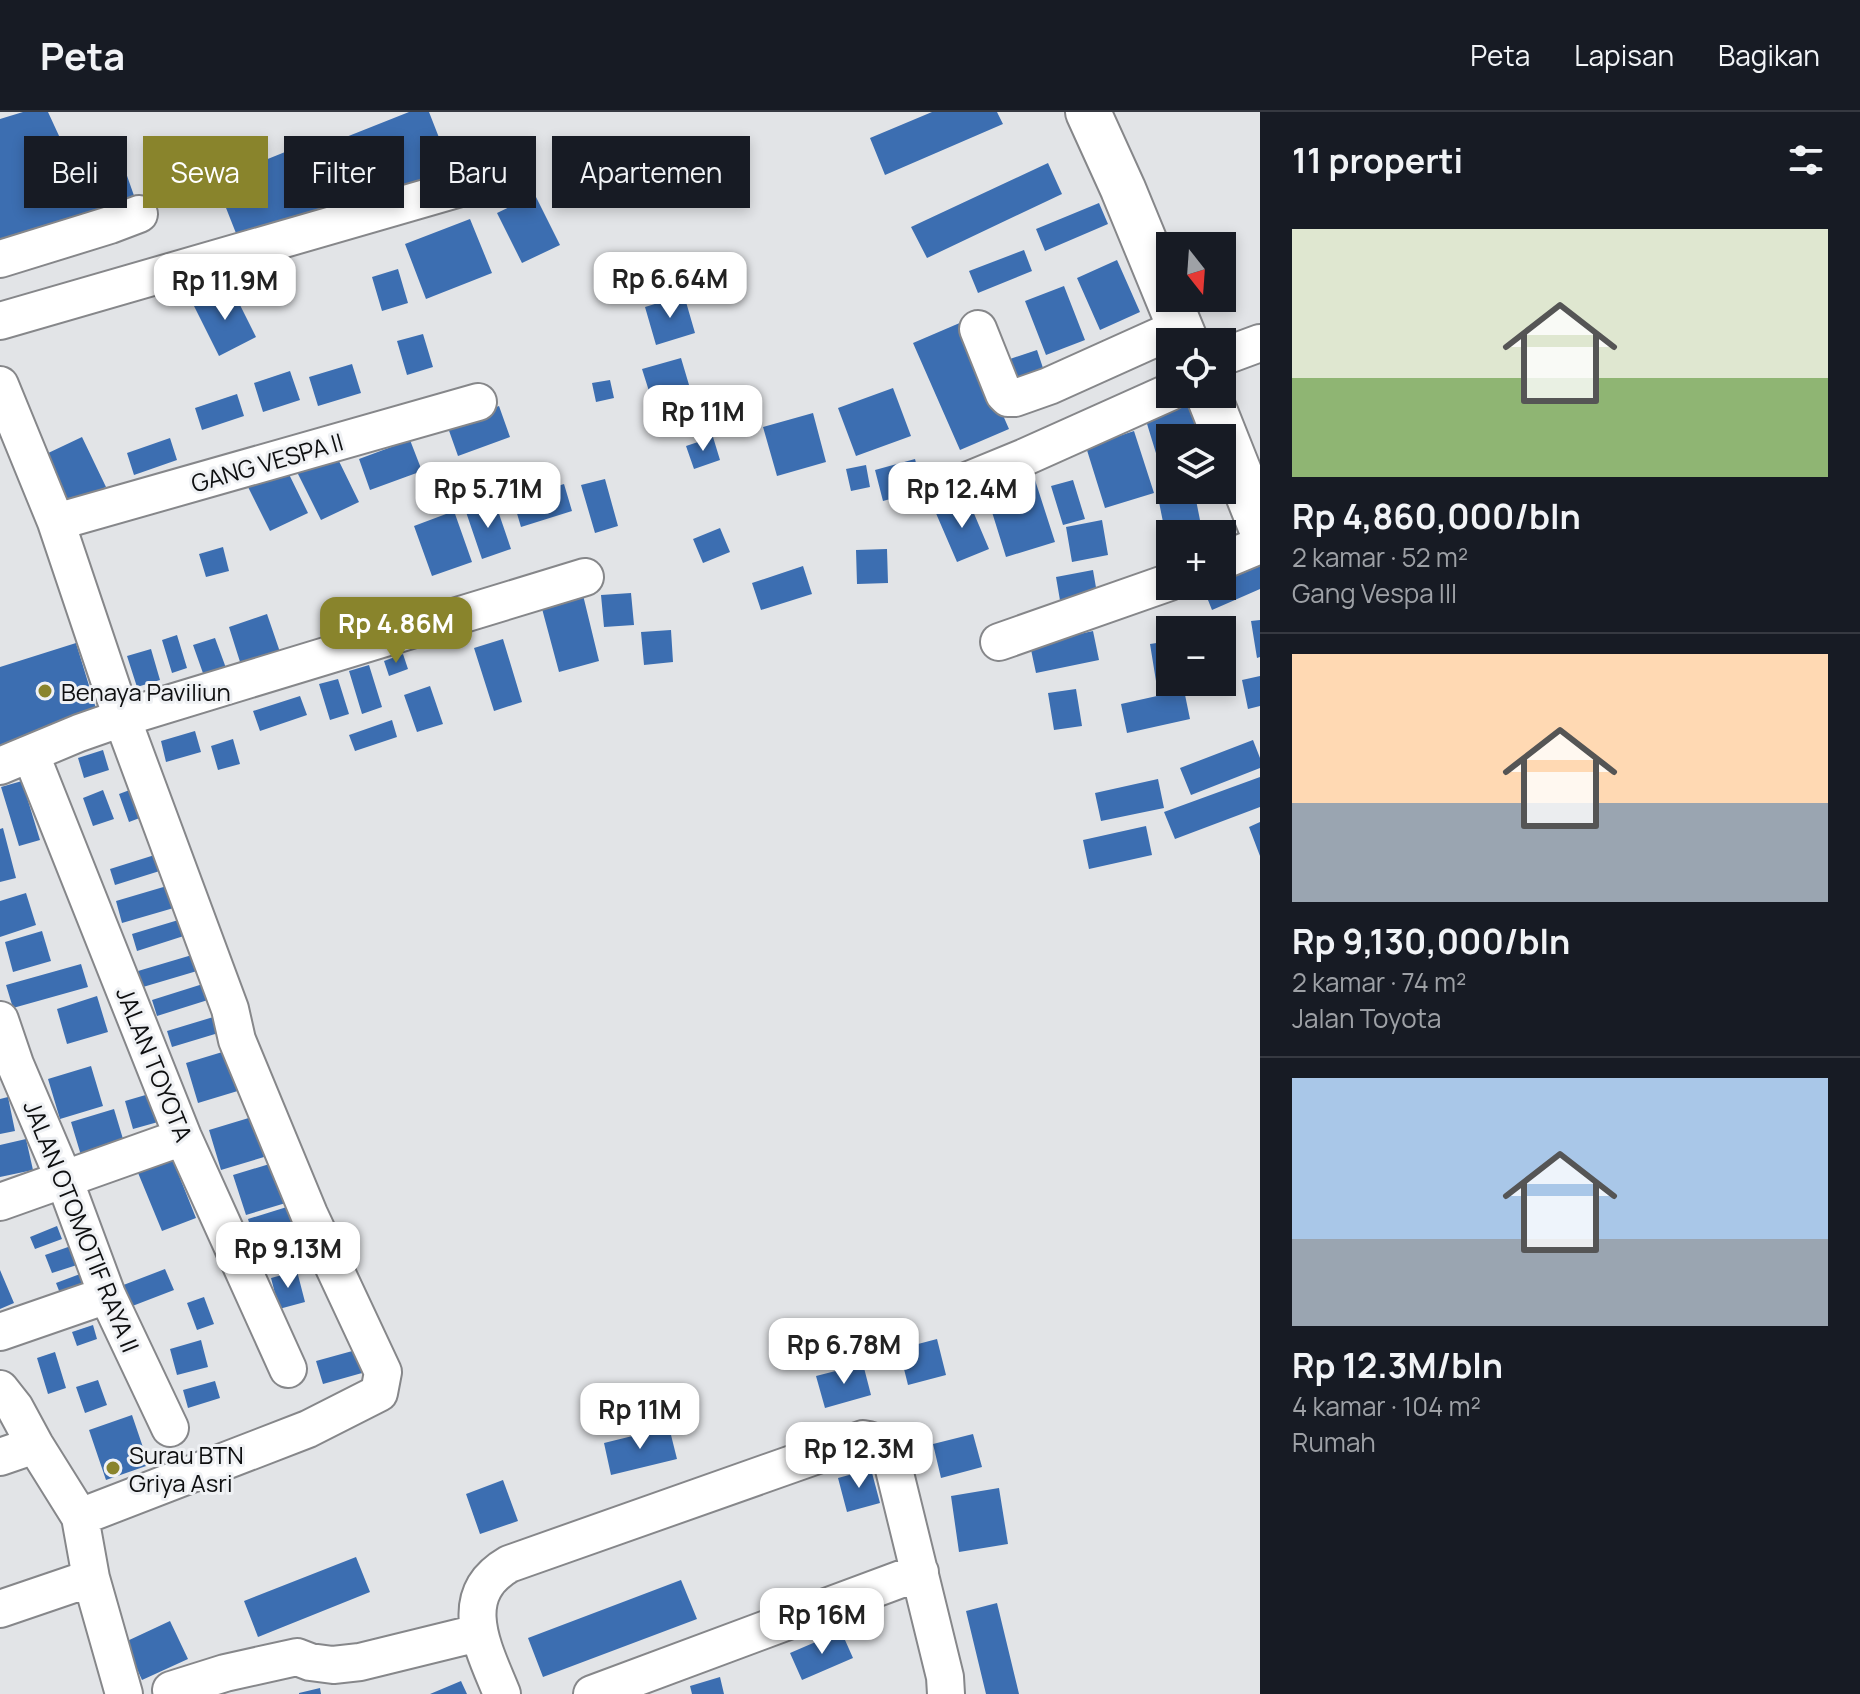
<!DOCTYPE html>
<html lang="id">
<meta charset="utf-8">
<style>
:root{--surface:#171b24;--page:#242831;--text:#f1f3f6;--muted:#9ea1a6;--line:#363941;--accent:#89842c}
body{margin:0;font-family:Manrope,sans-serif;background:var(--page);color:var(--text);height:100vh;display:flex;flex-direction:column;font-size:30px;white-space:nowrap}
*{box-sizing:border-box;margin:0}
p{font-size:26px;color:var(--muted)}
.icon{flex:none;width:44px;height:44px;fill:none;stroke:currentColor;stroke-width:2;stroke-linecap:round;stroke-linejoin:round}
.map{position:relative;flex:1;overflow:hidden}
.sheet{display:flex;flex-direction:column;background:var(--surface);width:600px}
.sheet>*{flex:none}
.banner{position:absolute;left:24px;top:24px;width:760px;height:72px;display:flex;gap:16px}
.needle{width:52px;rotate:163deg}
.buttons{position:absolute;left:1156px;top:120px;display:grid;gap:16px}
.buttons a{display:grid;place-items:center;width:80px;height:80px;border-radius:0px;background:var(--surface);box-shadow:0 4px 12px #0003;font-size:40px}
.price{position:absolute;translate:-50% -68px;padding:0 18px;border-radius:16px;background:#fff;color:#222;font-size:26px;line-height:52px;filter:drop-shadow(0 2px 4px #0008)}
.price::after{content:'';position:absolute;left:50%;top:48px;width:24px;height:18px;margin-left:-12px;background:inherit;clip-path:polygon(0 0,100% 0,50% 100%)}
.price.current{background:var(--accent);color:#fff}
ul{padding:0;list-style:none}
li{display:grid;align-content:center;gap:16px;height:424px;padding:0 32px}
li+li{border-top:2px solid var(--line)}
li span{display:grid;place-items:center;height:248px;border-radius:0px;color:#555}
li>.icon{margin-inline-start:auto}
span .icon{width:144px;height:144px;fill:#fffc;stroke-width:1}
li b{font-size:34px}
h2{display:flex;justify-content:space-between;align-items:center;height:96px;padding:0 32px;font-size:34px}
.tag{padding:0 28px;border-radius:0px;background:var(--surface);box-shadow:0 4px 12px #0003;font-size:28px;line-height:72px}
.tag.current{background:var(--accent);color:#fff}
header{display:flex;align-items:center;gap:48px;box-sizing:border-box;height:112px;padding:0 40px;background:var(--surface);border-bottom:2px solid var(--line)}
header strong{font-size:38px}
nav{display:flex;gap:44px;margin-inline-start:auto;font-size:28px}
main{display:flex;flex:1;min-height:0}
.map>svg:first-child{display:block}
.building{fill:#3c6eb1}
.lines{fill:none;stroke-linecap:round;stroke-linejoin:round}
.minor-casing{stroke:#86878a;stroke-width:40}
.highway-casing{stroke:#86878a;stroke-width:48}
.minor{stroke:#fff;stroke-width:36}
.highway{stroke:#fff;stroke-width:44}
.poi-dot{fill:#89842c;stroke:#eff1f4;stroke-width:3}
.labels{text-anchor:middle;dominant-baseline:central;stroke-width:6;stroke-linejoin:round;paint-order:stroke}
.street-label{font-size:24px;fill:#0e0f10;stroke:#eff1f4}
.poi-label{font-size:24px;fill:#0e0f10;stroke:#eff1f4;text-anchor:start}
</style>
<header>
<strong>Peta</strong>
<nav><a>Peta</a><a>Lapisan</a><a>Bagikan</a></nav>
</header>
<main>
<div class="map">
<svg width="1260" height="1582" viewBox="0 0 1260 1582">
<rect width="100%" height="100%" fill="#e2e4e7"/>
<!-- building -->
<path class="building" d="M23,0H48L66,39L113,24L138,95L0,143V7Z
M409,0H429L454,64L369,98L341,27Z
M932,0H997L1003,12L885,63L870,26Z
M300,34L328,105L243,139L215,68Z
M1048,51L1062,82L927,146L911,115Z
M535,83L560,133L522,151L497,101Z
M1099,91L1108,112L1045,139L1036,117Z
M470,107L492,161L426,187L405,132Z
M1024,138L1032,159L978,181L969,159Z
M1117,148L1140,200L1100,218L1077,166Z
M398,157L408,191L382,199L372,165Z
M1064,174L1085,228L1046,243L1025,189Z
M231,175L256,225L219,244L194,194Z
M684,183L695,221L656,233L645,195Z
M962,210L1009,317L960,338L913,231Z
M423,222L433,255L407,263L397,229Z
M1037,238L1047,268L1015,279L1004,249Z
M681,246L692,283L654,295L642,257Z
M352,252L361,281L318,294L309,265Z
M290,259L300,288L263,300L254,271Z
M610,268L614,286L596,290L592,271Z
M893,276L911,324L856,344L838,296Z
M237,282L244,304L202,318L195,296Z
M1192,286L1204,326H1170V361L1163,364L1144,302Z
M499,294L510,325L458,344L447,313Z
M813,301L826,350L777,364L763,315Z
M1134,319L1154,381L1105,396L1086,335Z
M82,325L106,375L69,393L44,343Z
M713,325L720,348L694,357L686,334Z
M170,326L177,348L134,363L127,341Z
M410,328L422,359L370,378L359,347Z
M334,339L359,390L321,408L296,358Z
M915,347L923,378L883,389L875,358Z
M283,350L308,401L270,419L245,369Z
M866,353L870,375L851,379L846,357Z
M605,367L618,414L595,421L581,373Z
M1035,368L1055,430L1006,445L987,384Z
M1073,368L1085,407L1063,413L1051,374Z
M564,372L572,399L521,415L513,388Z
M1170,377L1194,378L1200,408L1164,415L1157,380Z
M967,385L989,437L957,450L935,399Z
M495,390L511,437L482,447L466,400Z
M454,399L472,450L432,464L414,414Z
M1102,408L1108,443L1072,450L1066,415Z
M720,416L730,440L703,451L693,427Z
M223,435L229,459L206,465L199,442Z
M887,437L888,471L857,472L856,438Z
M803,454L812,482L761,498L752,471Z
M1260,454V477L1212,498L1204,478L1213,474H1222V470Z
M1093,458L1099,493L1062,500L1056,465Z
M631,481L634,513L604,515L601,483Z
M583,483L599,549L559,560L541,493Z
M267,502L280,540L241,553L229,515Z
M1260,508V545L1257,546L1251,509Z
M671,518L673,550L644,553L641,520Z
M1093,519L1099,548L1036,561L1030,533Z
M177,523L187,556L172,561L162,528Z
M215,526L226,556L204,564L193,533Z
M503,527L522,590L494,599L474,536Z
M1170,529V566L1156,569L1150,532Z
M76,531L98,603L0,634V555Z
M151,537L160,568L137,575L127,544Z
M403,542L408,557L389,564L384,549Z
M369,553L382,595L362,602L349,559Z
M1260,564V594L1248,597L1242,568Z
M338,567L349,602L330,608L319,572Z
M430,574L443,612L417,620L404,583Z
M1076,577L1082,614L1054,618L1048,581Z
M1184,578L1190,607L1127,621L1121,592Z
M300,584L307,603L260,619L253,599Z
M392,608L397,625L355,639L349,623Z
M195,619L201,640L166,650L161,629Z
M233,627L240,652L218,658L211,634Z
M1253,628L1260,646V656L1191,683L1180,656Z
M103,638L109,658L84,666L78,646Z
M1260,665V695L1175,727L1164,700Z
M1158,667L1164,696L1101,709L1095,681Z
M22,669L40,728L19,734L1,675Z
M135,676L145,704L129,710L119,682Z
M103,678L114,707L93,714L83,686Z
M1260,710V744L1249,715Z
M1146,714L1152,743L1089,757L1083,728Z
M3,716L16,766L0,770V717Z
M161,741L166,757L115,773L110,757Z
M177,771L184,793L122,811L116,789Z
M26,781L36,813L0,825V789Z
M185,806L190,822L137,839L132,822Z
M42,819L51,849L13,860L5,830Z
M192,843L197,859L143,875L138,859Z
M81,852L88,875L13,896L6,873Z
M206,871L211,887L157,904L152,888Z
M97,884L108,920L67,932L57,897Z
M220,903L225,919L172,935L167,919Z
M229,938L241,978L198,991L186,951Z
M91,954L103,994L60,1007L48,967Z
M149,982L158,1010L133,1017L125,989Z
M8,985L15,1019L0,1022V987Z
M114,997L126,1037L83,1050L71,1010Z
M252,1005L264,1045L221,1058L209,1018Z
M26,1027L33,1058L0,1065V1033Z
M170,1041L196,1106L162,1119L136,1056Z
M276,1050L289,1090L246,1103L233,1063Z
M290,1094L302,1134L260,1147L248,1107Z
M57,1114L62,1127L35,1137L30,1125Z
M71,1134L77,1153L52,1161L45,1143Z
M165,1157L174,1178L122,1198L113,1177Z
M0,1158L14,1191L0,1197Z
M297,1159L305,1190L279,1197L271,1166Z
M80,1162L89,1186L65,1194L56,1171Z
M204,1185L214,1212L197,1218L187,1191Z
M93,1213L97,1227L77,1234L72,1220Z
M937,1227L946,1263L908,1273L899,1237Z
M201,1228L208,1255L177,1263L170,1237Z
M356,1238L362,1261L323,1272L316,1249Z
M55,1240L66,1276L48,1282L37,1246Z
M863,1252L871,1283L825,1296L816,1264Z
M98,1268L107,1293L85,1301L76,1275Z
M215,1269L220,1286L188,1296L183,1278Z
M132,1303L149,1353L106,1368L89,1318Z
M669,1315L677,1347L611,1363L604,1331Z
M973,1322L982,1355L941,1366L933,1332Z
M871,1357L880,1391L847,1400L838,1366Z
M503,1368L518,1409L480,1422L466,1382Z
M999,1376L1008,1432L959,1440L951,1384Z
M356,1445L370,1480L258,1525L244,1489Z
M681,1468L697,1507L543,1565L528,1526Z
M997,1491L1019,1582H986L966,1499Z
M170,1509L188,1547L142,1568L125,1530Z
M841,1519L853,1546L802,1568L790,1541Z
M720,1565L724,1582H692L690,1574Z
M461,1569L467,1582H430Z
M320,1576L321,1582H299V1581Z"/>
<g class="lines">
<!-- minor casing -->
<g class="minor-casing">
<path id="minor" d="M0,147L110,113L139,102
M0,209L495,66
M978,217L1004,282L1008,286H1015L1049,274L1180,215
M1222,245L1260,231
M0,273L56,410L122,606L79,621L0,654
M940,380L1025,345L1170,280
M56,410L478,290
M1222,449L1260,433
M999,530L1170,470
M31,643L183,1025L288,1257
M0,908L15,952L64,1067L107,1183L170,1316
M0,1090L183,1025
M0,1220L107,1183
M0,1277L15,1296L35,1333L80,1405L91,1466L124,1582
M0,1345L35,1333
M80,1405L308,1317L379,1281L383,1260L309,1102L237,928L230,897L122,606L585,465
M0,1497L91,1466
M171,1578L225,1561L297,1545L310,1550L333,1553L360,1550L478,1521
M502,1582C484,1537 454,1484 509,1452L863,1327C877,1329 883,1334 891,1345L945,1565L946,1582
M592,1582L920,1460"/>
</g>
<!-- highway casing -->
<g class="highway-casing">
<path id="highway" d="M1088,0L1123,77L1186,230
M1208,282L1260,413"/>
</g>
<!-- minor -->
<use href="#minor" class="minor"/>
<!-- highway -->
<use href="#highway" class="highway"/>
</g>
<!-- markers -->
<g class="poi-dot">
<circle cx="45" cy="579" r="8"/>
<circle cx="113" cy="1356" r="8"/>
</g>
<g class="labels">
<!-- street labels -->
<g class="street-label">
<text transform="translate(267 350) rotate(-16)">GANG VESPA II</text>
<text transform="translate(155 952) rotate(68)">JALAN TOYOTA</text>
<text transform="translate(82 1114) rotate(68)">JALAN OTOMOTIF RAYA II</text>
</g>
<!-- poi labels -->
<g class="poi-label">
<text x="61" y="579">Benaya Paviliun</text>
<text x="129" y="1342">Surau BTN<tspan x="129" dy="28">Griya Asri</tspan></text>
</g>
</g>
</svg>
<div class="buttons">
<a><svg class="needle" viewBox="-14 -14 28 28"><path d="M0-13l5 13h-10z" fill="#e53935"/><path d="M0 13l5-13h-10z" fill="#9ea1a6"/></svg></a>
<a><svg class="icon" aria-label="locate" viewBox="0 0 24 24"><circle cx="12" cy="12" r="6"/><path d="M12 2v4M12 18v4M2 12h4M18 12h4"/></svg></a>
<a><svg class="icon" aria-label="layers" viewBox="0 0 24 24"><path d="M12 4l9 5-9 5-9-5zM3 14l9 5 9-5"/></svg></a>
<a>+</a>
<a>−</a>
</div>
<b class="price" style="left:670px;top:208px">Rp 6.64M</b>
<b class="price" style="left:225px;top:210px">Rp 11.9M</b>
<b class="price" style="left:703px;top:341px">Rp 11M</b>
<b class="price" style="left:488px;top:418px">Rp 5.71M</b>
<b class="price" style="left:962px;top:418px">Rp 12.4M</b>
<b class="price current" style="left:396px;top:553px">Rp 4.86M</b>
<b class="price" style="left:288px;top:1178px">Rp 9.13M</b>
<b class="price" style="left:844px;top:1274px">Rp 6.78M</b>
<b class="price" style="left:640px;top:1339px">Rp 11M</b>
<b class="price" style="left:859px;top:1378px">Rp 12.3M</b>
<b class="price" style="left:822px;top:1544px">Rp 16M</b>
<div class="banner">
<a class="tag">Beli</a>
<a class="tag current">Sewa</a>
<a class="tag">Filter</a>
<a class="tag">Baru</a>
<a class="tag">Apartemen</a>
</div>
</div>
<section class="sheet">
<h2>11 properti<svg class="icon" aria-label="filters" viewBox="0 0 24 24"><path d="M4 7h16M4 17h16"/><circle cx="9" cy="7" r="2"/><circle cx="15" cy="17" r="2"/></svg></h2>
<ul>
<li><span style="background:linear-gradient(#dfe7d0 60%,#8fb573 0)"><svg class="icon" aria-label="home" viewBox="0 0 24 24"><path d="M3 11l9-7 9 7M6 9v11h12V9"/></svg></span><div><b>Rp 4,860,000/bln</b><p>2 kamar · 52 m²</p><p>Gang Vespa III</p></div></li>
<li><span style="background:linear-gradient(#ffd9b3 60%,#9aa5b1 0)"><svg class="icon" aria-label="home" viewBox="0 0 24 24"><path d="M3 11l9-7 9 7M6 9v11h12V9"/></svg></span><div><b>Rp 9,130,000/bln</b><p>2 kamar · 74 m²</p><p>Jalan Toyota</p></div></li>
<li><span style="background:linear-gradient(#a9c7e8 65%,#9aa5b1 0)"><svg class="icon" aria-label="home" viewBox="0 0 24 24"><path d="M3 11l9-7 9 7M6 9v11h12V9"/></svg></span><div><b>Rp 12.3M/bln</b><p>4 kamar · 104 m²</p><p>Rumah</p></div></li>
</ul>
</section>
</main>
